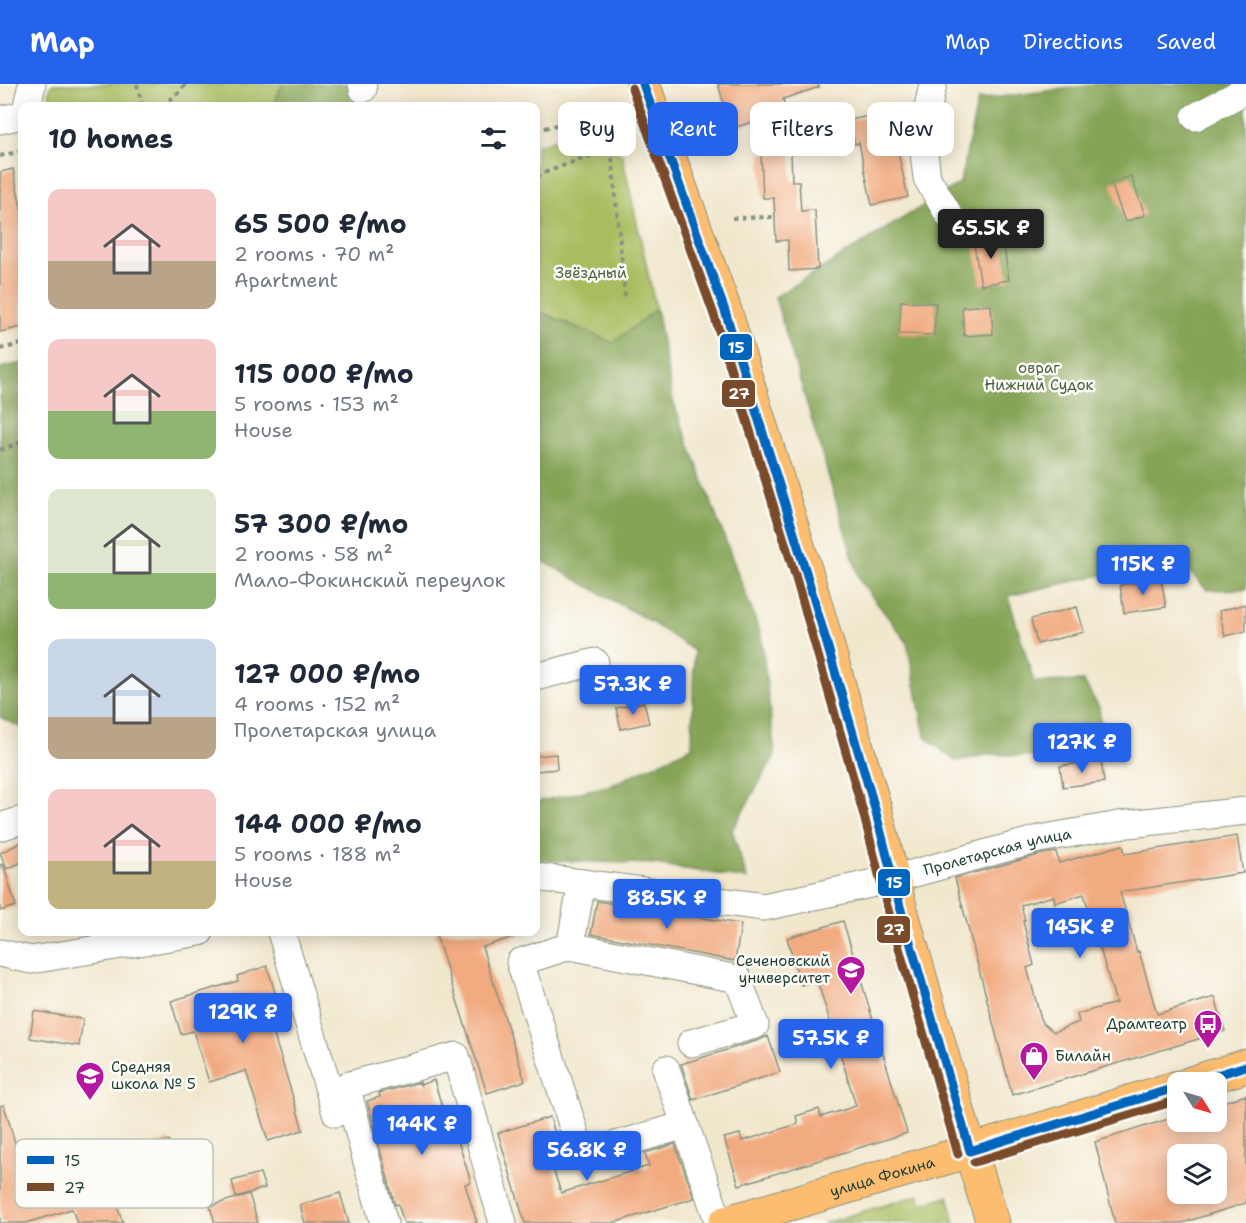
<!DOCTYPE html>
<meta charset="utf-8">
<style>
:root{--surface:#fff;--page:#f6f6f7;--text:#1f2937;--muted:#747a83;--accent:#2563eb}
body{margin:0;font-family:"Shantell Sans",sans-serif;background:var(--page);color:var(--text);height:100vh;display:flex;flex-direction:column;font-size:22px;white-space:nowrap}
*{box-sizing:border-box;margin:0}
p{font-size:20px;color:var(--muted)}
.icon{flex:none;width:33px;height:33px;fill:none;stroke:currentColor;stroke-width:2;stroke-linecap:round;stroke-linejoin:round}
.map{position:relative;flex:1;overflow:hidden}
.details{position:absolute;left:18px;top:18px;width:522px;height:834px;display:flex;flex-direction:column;background:var(--surface);border-radius:12px;box-shadow:0 3px 15px #0003}
.details>*{flex:none}
.banner{position:absolute;left:558px;top:18px;width:570px;height:54px;display:flex;gap:12px}
.needle{width:39px;rotate:127deg}
.controls{position:absolute;left:1167px;top:988px;display:grid;gap:12px}
.controls a{display:grid;place-items:center;width:60px;height:60px;border-radius:12px;background:var(--surface);box-shadow:0 3px 15px #0003;font-size:30px}
.price{position:absolute;translate:-50% -51px;padding:0 14px;border-radius:6px;background:var(--accent);color:#fff;font-size:20px;line-height:39px;filter:drop-shadow(0 2px 3px #0008)}
.price::after{content:'';position:absolute;left:50%;top:36px;width:18px;height:14px;margin-left:-9px;background:inherit;clip-path:polygon(0 0,100% 0,50% 100%)}
.price.on{background:#222;color:#fff}
ul{padding:0;list-style:none}
li{display:flex;align-items:center;gap:18px;height:150px;padding:0 30px}
li span{display:grid;place-items:center;flex:none;width:168px;height:120px;border-radius:12px;color:#555}
li>.icon{margin-inline-start:auto}
span .icon{width:72px;height:72px;fill:#fffc;stroke-width:1}
li b{font-size:26px}
h2{display:flex;justify-content:space-between;align-items:center;height:72px;padding:0 30px;font-size:26px}
.pill{padding:0 21px;border-radius:12px;background:var(--surface);box-shadow:0 3px 15px #0003;font-size:21px;line-height:54px}
.pill.on{background:var(--accent);color:#fff}
header{display:flex;align-items:center;gap:36px;box-sizing:border-box;height:84px;padding:0 30px;background:var(--accent);color:#fff}
header strong{font-size:28px}
nav{display:flex;gap:33px;margin-inline-start:auto;font-size:21px}
.map>svg:first-child{display:block}
.green{fill:#a9bd61;stroke:#647d4a;stroke-width:1.5}
.forest{fill:#86a457;stroke:#527046;stroke-width:1.5}
.building{fill:#f2ab81;fill-rule:evenodd}
.lines{fill:none;stroke-linecap:round;stroke-linejoin:round}
.minor-casing{stroke:#889280;stroke-width:29}
.major-casing{stroke:#889280;stroke-width:35}
.path{stroke:#889280;stroke-width:4;stroke-dasharray:4.5 4.5;stroke-linecap:butt}
.minor{stroke:#fff;stroke-width:27}
.major{stroke:#fcbd6f;stroke-width:33}
.bus-1-casing{stroke:#fdfcf7;stroke-width:14}
.bus-2-casing{stroke:#fdfcf7;stroke-width:14}
.bus-1{stroke:#0065bd;stroke-width:9}
.bus-2{stroke:#7a4b2a;stroke-width:9}
.labels{text-anchor:middle;dominant-baseline:central;stroke-width:5;stroke-linejoin:round;paint-order:stroke}
.park-label{font-size:15px;fill:#486342;stroke:#fdfcf7}
.street-label{font-size:15px;fill:#1f3d34;stroke:#fdfcf7}
.poi-label{font-size:15px;fill:#1f3d34;stroke:#fdfcf7;text-anchor:end}
.key{fill:#fdfcf7;stroke:#bac3bc;stroke-width:1.5}
.key-label{font-size:16px;fill:#1f3d34}
.line-badge{stroke:#fdfcf7;stroke-width:2}
.badge-label{font-size:16px;text-anchor:middle;font-weight:bold;fill:#fff}
</style>
<header>
<strong>Map</strong>
<nav><a>Map</a><a>Directions</a><a>Saved</a></nav>
</header>
<div class="map">
<svg width="1246" height="1139" viewBox="0 0 1246 1139">
<rect width="100%" height="100%" fill="#fdfcf7"/>
<filter id="ink" filterUnits="userSpaceOnUse"><feTurbulence type="fractalNoise" baseFrequency=".0167" numOctaves="2"/><feDisplacementMap in="SourceGraphic" scale="12" xChannelSelector="R" yChannelSelector="G"/><feConvolveMatrix kernelMatrix="1 2 1 2 8 2 1 2 1" color-interpolation-filters="sRGB"/></filter>
<filter id="wash" filterUnits="userSpaceOnUse"><feTurbulence type="fractalNoise" baseFrequency=".008" numOctaves="4" result="noise"/><feDisplacementMap in="SourceGraphic" scale="24" xChannelSelector="R" yChannelSelector="G"/><feGaussianBlur stdDeviation="1.35" result="paint"/><feColorMatrix in="noise" values="0 0 0 0 0 0 0 0 0 0 0 0 0 0 0 0 0 1.4 0 .05"/><feComposite in="paint" operator="in"/></filter>
<g filter="url(#wash)">
<rect width="100%" height="100%" fill="#f1e7cd"/>
<!-- green -->
<path class="green" d="M52,0H285L279,6L275,22H52L49,8Z
M577,50L622,71L656,225L613,260L536,226V61Z
M919,1111L922,1120L948,1112L955,1139H824Z"/>
<!-- forest -->
<path class="forest" d="M285,0H353L357,18L352,22H275L279,6Z
M1091,0H1246V505L1207,506L1176,474L1008,512L1034,598L1083,597L1099,623L1102,651L1042,673L992,670L955,677L925,652L907,558L860,497L775,213L960,99L978,16L1085,2Z
M656,225L673,317L761,551L775,671L732,746L747,795L655,780L536,776V718L612,701L692,663L694,567L648,536L538,474L536,475V226L613,259Z
M22,279V644L0,633V284Z"/>
<g id="blocks">
<!-- building -->
<path class="building" d="M718,0H818L819,3L783,15L786,28L771,33L770,39L764,43L757,42L754,38L731,44Z
M901,25L906,49L894,51L908,113L872,121L859,59L854,60V55L850,54L846,37Z
M791,69L792,97H799L801,127L815,126L818,185L789,187L788,156L776,157L774,114H763L761,70Z
M13,85L22,128V243L0,248V88Z
M1131,92L1145,131L1125,138L1111,99Z
M1002,151L1009,196L981,201L973,155Z
M901,217L936,219L934,251L899,250Z
M991,221L993,250L964,252L962,223Z
M1161,494L1166,523L1124,529L1120,501Z
M1246,520V547L1225,552L1219,527Z
M1077,523L1084,548L1037,560L1031,535Z
M644,618L649,639L621,645L616,624Z
M556,670L557,685L536,687V672Z
M1101,676L1104,698L1063,703L1060,682Z
M1237,752L1243,789L1120,808L1137,868L1139,867L1157,930L1215,913L1225,947L1012,1011L955,794L1042,770L1056,768L1059,779L1123,761L1125,770ZM1084,810L1116,919L1077,930L1079,938L1054,948L1042,939L1027,884L1034,881L1023,837L1025,836L1021,821L1054,812L1055,819Z
M22,758V778L7,785L0,769Z
M3,780L16,822L0,827V781Z
M597,817L741,840L735,877L591,850Z
M843,837L907,1049L739,1101L724,1054L740,1050L742,1057L798,1040L796,1032L819,1025L821,1033L856,1022L839,966L832,968L825,946L832,944L817,896L801,901L787,854Z
M435,848H519L520,851L482,863L525,997L487,1009Z
M267,882L281,928L268,932L303,1046L268,1057L246,987L209,998L193,947L181,950L171,917L238,897L237,892Z
M34,927L83,935L79,962L30,954Z
M768,952L780,988L693,1016L681,980L759,956Z
M434,996L446,1036L451,1035L471,1098L465,1100L477,1139H404L398,1120L395,1121L367,1017L380,1013L379,1009L420,998V1001Z
M1246,1011V1119L1182,1139H1115L1095,1058L1178,1032V1038H1216V1020ZM1178,1071H1216V1110H1178Z
M4,1021L27,1100L169,1056L179,1092L114,1112L123,1139H77L72,1125L26,1139H0V1022Z
M550,1033L562,1072L550,1075L561,1109L649,1082L645,1069L675,1060L694,1114L613,1139H525L498,1049Z
M260,1089L265,1104L236,1113L232,1097Z
M340,1109L349,1139H305L300,1121Z
M249,1110L258,1139H215L210,1122Z"/>
</g>
</g>
<g filter="url(#ink)">
<use href="#blocks" fill-opacity="0" stroke="#889280" stroke-width="1.5"/>
<g class="lines">
<!-- minor casing -->
<g class="minor-casing">
<g id="minor">
<path d="M362,0L363,5"/>
<path d="M933,0L922,52L927,94L959,148"/>
<path d="M27,22L32,0"/>
<path d="M1195,33L1246,6"/>
<path d="M0,36L22,31"/>
<path d="M536,593L595,578"/>
<path d="M0,743L22,736"/>
<path id="s1" d="M536,793L764,823L893,795L1039,755L1119,741L1246,727"/>
<path d="M281,848L336,1029"/>
<path d="M570,862L582,799"/>
<path d="M0,869L31,876L200,848"/>
<path d="M666,985L719,1139"/>
<path d="M685,1041L582,1071L520,878L570,862L738,895L755,941L691,959"/>
<path d="M384,1139L346,1002L456,972L503,1139"/>
</g>
</g>
<!-- major casing -->
<g class="major-casing">
<g id="major">
<path d="M643,0L725,227L806,488L875,725L899,819L960,1034L993,1139"/>
<path d="M1191,999L1246,982"/>
<path id="s2" d="M725,1139L970,1067L1178,1003"/>
</g>
</g>
<!-- path -->
<path class="path" d="M137,0L142,22
M162,22L176,11L186,0
M608,29L625,214
M536,46L608,29L626,27
M0,72L22,67
M536,92L610,64
M732,134L774,133
M0,265L22,260
M0,366L22,358"/>
<!-- minor -->
<use href="#minor" class="minor"/>
<!-- major -->
<use href="#major" class="major"/>
<!-- bus-1 casing -->
<g class="bus-1-casing">
<path id="bus-1" d="M643,0L725,227L806,488L875,725L899,819L970,1067
M1191,999L1246,982
M970,1067L1178,1003"/>
</g>
<!-- bus-2 casing -->
<g class="bus-2-casing">
<path id="bus-2" d="M632,4L714,231L795,491L863,728L887,822L958,1070
M974,1078L1178,1016"/>
</g>
<!-- bus-1 -->
<use href="#bus-1" class="bus-1"/>
<!-- bus-2 -->
<use href="#bus-2" class="bus-2"/>
</g>
</g>
<!-- icons -->
<defs>
<g id="university-pin" transform="scale(1.5)"><path d="M0 17L-7.5 6A9.5 9.5 0 1 1 7.5 6Z" fill="#b5179e" stroke="#fdfcf7"/><path d="M0-5L7-2L0 1L-7-2ZM-4 1L0 2.5L4 1V4Q0 6-4 4Z" fill="#fff"/></g>
<g id="bus-pin" transform="scale(1.5)"><path d="M0 17L-7.5 6A9.5 9.5 0 1 1 7.5 6Z" fill="#b5179e" stroke="#fdfcf7"/><path d="M-5-6H5V4H4V6H2V4H-2V6H-4V4H-5ZM-3.5-4V0h7V-4ZM-3.5 1.2v1.5H-2V1.2ZM2 1.2v1.5H3.5V1.2Z" fill="#fff"/></g>
<g id="shop-pin" transform="scale(1.5)"><path d="M0 17L-7.5 6A9.5 9.5 0 1 1 7.5 6Z" fill="#b5179e" stroke="#fdfcf7"/><path d="M-5-2.5h2.3a2.7 3.5 0 0 1 5.4 0H5L5.5 6h-11ZM-1.5-2.5h3a1.5 2.3 0 0 0-3 0Z" fill="#fff"/></g>
<g id="school-pin" transform="scale(1.5)"><path d="M0 17L-7.5 6A9.5 9.5 0 1 1 7.5 6Z" fill="#b5179e" stroke="#fdfcf7"/><path d="M0-5L7-2L0 1L-7-2ZM-4 1L0 2.5L4 1V4Q0 6-4 4Z" fill="#fff"/></g>
</defs>
<g fill-rule="evenodd">
<use href="#university-pin" x="851" y="886"/>
<use href="#bus-pin" x="1208" y="940"/>
<use href="#shop-pin" x="1034" y="972"/>
<use href="#school-pin" x="90" y="992"/>
</g>
<g class="labels">
<!-- park labels -->
<g class="park-label">
<text x="591" y="189">Звёздный</text>
<text x="1039" y="284">овраг<tspan x="1039" dy="17">Нижний Судок</tspan></text>
</g>
<!-- street labels -->
<g class="street-label">
<text stroke="none"><textPath href="#s1" startOffset="470">Пролетарская улица</textPath></text>
<text stroke="none"><textPath href="#s2" startOffset="164">улица Фокина</textPath></text>
</g>
<!-- poi labels -->
<g class="poi-label">
<text x="830" y="877">Сеченовский<tspan x="830" dy="17">университет</tspan></text>
<text x="1187" y="940">Драмтеатр</text>
<text x="1055" y="972" text-anchor="start">Билайн</text>
<text x="111" y="983" text-anchor="start">Средняя<tspan x="111" dy="17">школа № 5</tspan></text>
</g>
</g>
<!-- legend -->
<rect x="15" y="1055" width="198" height="69" rx="9" class="key"/>
<rect x="27" y="1072" width="27" height="8" fill="#0065bd"/>
<rect x="27" y="1099" width="27" height="8" fill="#7a4b2a"/>
<g class="key-label">
<text x="64" y="1082">15</text>
<text x="64" y="1109">27</text>
</g>
<g class="line-badge">
<rect x="719" y="249" width="34" height="28" rx="6" fill="#0065bd"/>
<rect x="721" y="295" width="35" height="29" rx="6" fill="#7a4b2a"/>
<rect x="877" y="784" width="34" height="29" rx="6" fill="#0065bd"/>
<rect x="876" y="831" width="35" height="29" rx="6" fill="#7a4b2a"/>
</g>
<g class="badge-label">
<text x="736" y="269">15</text>
<text x="739" y="315">27</text>
<text x="894" y="804">15</text>
<text x="894" y="851">27</text>
</g>
</svg>
<div class="controls">
<a><svg class="needle" viewBox="-14 -14 28 28"><path d="M0-13l5 13h-10z" fill="#e53935"/><path d="M0 13l5-13h-10z" fill="#747a83"/></svg></a>
<a><svg class="icon" aria-label="layers" viewBox="0 0 24 24"><path d="M12 4l9 5-9 5-9-5zM3 14l9 5 9-5"/></svg></a>
</div>
<b class="price on" style="left:991px;top:176px">65.5K ₽</b>
<b class="price" style="left:1143px;top:512px">115K ₽</b>
<b class="price" style="left:633px;top:632px">57.3K ₽</b>
<b class="price" style="left:1082px;top:690px">127K ₽</b>
<b class="price" style="left:667px;top:846px">88.5K ₽</b>
<b class="price" style="left:1080px;top:875px">145K ₽</b>
<b class="price" style="left:243px;top:960px">129K ₽</b>
<b class="price" style="left:831px;top:986px">57.5K ₽</b>
<b class="price" style="left:422px;top:1072px">144K ₽</b>
<b class="price" style="left:587px;top:1098px">56.8K ₽</b>
<div class="banner">
<a class="pill">Buy</a>
<a class="pill on">Rent</a>
<a class="pill">Filters</a>
<a class="pill">New</a>
</div>
<section class="details">
<h2>10 homes<svg class="icon" aria-label="filters" viewBox="0 0 24 24"><path d="M4 7h16M4 17h16"/><circle cx="9" cy="7" r="2"/><circle cx="15" cy="17" r="2"/></svg></h2>
<ul>
<li><span style="background:linear-gradient(#f6c9c9 60%,#b9a48a 0)"><svg class="icon" aria-label="home" viewBox="0 0 24 24"><path d="M3 11l9-7 9 7M6 9v11h12V9"/></svg></span><div><b>65 500 ₽/mo</b><p>2 rooms · 70 m²</p><p>Apartment</p></div></li>
<li><span style="background:linear-gradient(#f6c9c9 60%,#8fb573 0)"><svg class="icon" aria-label="home" viewBox="0 0 24 24"><path d="M3 11l9-7 9 7M6 9v11h12V9"/></svg></span><div><b>115 000 ₽/mo</b><p>5 rooms · 153 m²</p><p>House</p></div></li>
<li><span style="background:linear-gradient(#dfe7d0 70%,#8fb573 0)"><svg class="icon" aria-label="home" viewBox="0 0 24 24"><path d="M3 11l9-7 9 7M6 9v11h12V9"/></svg></span><div><b>57 300 ₽/mo</b><p>2 rooms · 58 m²</p><p>Мало-Фокинский переулок</p></div></li>
<li><span style="background:linear-gradient(#c9d6e8 65%,#b9a48a 0)"><svg class="icon" aria-label="home" viewBox="0 0 24 24"><path d="M3 11l9-7 9 7M6 9v11h12V9"/></svg></span><div><b>127 000 ₽/mo</b><p>4 rooms · 152 m²</p><p>Пролетарская улица</p></div></li>
<li><span style="background:linear-gradient(#f6c9c9 60%,#c2b280 0)"><svg class="icon" aria-label="home" viewBox="0 0 24 24"><path d="M3 11l9-7 9 7M6 9v11h12V9"/></svg></span><div><b>144 000 ₽/mo</b><p>5 rooms · 188 m²</p><p>House</p></div></li>
</ul>
</section>
</div>
